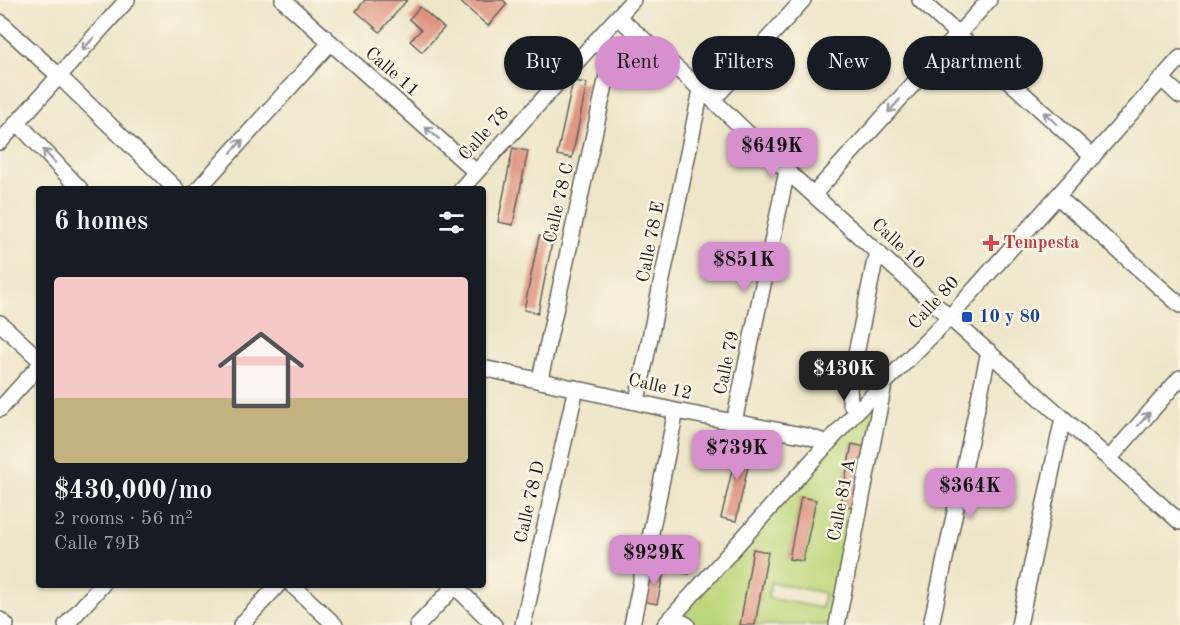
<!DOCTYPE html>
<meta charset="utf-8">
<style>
:root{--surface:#171b24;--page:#242831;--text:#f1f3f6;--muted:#9ea1a6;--line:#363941;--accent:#d690ce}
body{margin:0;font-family:"Old Standard TT",serif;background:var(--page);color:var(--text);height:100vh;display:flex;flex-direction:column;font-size:22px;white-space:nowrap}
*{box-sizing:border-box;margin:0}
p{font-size:20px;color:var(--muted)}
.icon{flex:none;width:33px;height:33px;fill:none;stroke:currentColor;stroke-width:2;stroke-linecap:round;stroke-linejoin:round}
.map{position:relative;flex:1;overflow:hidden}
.details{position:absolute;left:36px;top:186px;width:450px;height:402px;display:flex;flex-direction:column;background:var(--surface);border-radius:6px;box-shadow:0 2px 4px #0004}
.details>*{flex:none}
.top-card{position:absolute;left:504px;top:36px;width:570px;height:54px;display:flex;gap:12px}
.price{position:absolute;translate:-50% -51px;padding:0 14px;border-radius:12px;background:var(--accent);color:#111;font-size:20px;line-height:39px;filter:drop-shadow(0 2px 3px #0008)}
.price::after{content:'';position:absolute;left:50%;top:36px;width:18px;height:14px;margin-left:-9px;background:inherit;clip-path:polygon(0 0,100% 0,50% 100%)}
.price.current{background:#222;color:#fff}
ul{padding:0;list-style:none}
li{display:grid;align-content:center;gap:12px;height:318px;padding:0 18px}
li+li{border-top:2px solid var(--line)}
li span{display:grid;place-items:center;height:186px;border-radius:6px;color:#555}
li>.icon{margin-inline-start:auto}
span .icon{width:108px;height:108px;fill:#fffc;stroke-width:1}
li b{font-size:26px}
h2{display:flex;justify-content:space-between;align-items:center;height:72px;padding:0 18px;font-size:26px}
.tag{padding:0 21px;border-radius:27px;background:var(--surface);box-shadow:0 2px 4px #0004;font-size:21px;line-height:54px}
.tag.current{background:var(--accent);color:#111}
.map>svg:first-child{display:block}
.green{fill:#bdd77c;stroke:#6c7a4c;stroke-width:1.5;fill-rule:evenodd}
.building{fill:#de9280}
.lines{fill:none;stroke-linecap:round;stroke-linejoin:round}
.minor-casing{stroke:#656359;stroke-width:18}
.minor{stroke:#fff;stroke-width:15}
.oneway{stroke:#999}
.health-dot{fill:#e0444e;stroke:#fcf5e5;stroke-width:2}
.transit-dot{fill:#1a4fb4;stroke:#fcf5e5;stroke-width:2}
.labels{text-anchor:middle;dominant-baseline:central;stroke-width:5;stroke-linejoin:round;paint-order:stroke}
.street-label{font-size:18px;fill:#1c1c1c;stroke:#fcf5e5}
.health-label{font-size:18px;font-weight:bold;fill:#be3a42;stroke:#fcf5e5;text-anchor:start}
.transit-label{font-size:18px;font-weight:bold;fill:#164399;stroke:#fcf5e5;text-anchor:start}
</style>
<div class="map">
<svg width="1180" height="625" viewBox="0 0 1180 625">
<rect width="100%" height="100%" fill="#fcf5e5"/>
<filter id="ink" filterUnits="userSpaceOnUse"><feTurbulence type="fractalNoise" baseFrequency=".0167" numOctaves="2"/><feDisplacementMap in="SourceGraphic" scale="12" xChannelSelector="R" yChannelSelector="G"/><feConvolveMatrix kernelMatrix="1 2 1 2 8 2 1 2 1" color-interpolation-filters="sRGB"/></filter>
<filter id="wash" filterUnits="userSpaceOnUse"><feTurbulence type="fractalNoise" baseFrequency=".008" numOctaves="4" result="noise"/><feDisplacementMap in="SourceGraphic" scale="24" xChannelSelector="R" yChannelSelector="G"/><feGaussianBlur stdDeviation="1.35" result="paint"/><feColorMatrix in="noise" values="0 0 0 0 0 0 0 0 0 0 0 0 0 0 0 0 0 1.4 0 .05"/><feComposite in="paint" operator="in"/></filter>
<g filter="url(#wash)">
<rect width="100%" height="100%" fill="#ede6c9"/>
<!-- green -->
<path class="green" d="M884,383L837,625H755L767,553L740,625H687L671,617ZM852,444L866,447L854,507L840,504ZM801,497L816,500L803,561L789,558ZM771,582L824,593L822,608L768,598Z"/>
<g id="blocks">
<!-- building -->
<path class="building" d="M365,0H407L380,32L356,11Z
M458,0H503L507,4L488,26Z
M420,7L444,28L422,52L410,41L421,30L409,19Z
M573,81L587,83L572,158L557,155Z
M513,148L528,151L513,225L498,222Z
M539,236L553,238L538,313L524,310Z
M739,440L753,443L736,521L721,518Z
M852,444L866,447L854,507L840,505Z
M801,497L816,500L803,561L789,559Z
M682,539L696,542L689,574L675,571Z
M753,549L768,552L755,625H740Z
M650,568L664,571L657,604L643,601Z"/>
</g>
</g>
<g filter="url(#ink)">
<use href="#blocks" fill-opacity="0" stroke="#656359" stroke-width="1.5"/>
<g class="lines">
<!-- minor casing -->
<g class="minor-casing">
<path id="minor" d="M283,0L476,172
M920,0L1093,157
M618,17L713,100L787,171L959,326L1180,522
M0,22L59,76L176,189
M1162,79L1180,96
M713,100L803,0
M17,122L80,189
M0,142L127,0
M198,189L330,43
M461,189L633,0
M814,194L989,0
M1058,197L1180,305
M0,323L39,359
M483,368L676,411L807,436L828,443
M540,379L609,67L607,55L599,38
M637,401L701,90
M0,409L39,366
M855,413L850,401L849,388L874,265L879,253
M734,422L787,171
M1109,459L1180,378
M292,585L335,625
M454,585L494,625
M671,617L687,625
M0,620L6,625
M66,625L102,585
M241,625L278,585
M418,625L455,586
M523,625L576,388
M632,625L676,411
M665,625L855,413L949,318L1180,58
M837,625L884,384
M931,625L989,351
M1019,625L1063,418"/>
</g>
<!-- minor -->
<use href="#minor" class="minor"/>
</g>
<!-- one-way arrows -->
<defs><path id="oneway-shaft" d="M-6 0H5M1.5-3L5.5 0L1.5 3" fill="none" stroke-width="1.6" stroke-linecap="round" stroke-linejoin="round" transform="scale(1.5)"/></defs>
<g class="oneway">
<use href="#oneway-shaft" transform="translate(88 44) rotate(132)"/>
<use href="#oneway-shaft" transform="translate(894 106) rotate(132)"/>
<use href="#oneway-shaft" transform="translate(1050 118) rotate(-138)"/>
<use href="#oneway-shaft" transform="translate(432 133) rotate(-139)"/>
<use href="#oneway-shaft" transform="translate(237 146) rotate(-48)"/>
<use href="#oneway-shaft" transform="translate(49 156) rotate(-133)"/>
<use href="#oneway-shaft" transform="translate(1144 419) rotate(-49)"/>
</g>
</g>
<!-- markers -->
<path class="health-dot" d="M988 234h6v6h6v6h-6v6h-6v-6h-6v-6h6z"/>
<rect class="transit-dot" x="961" y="311" width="12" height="12" rx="3"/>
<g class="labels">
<!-- street labels -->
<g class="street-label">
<text transform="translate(392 72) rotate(41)">Calle 11</text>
<text transform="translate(484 134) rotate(-48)">Calle 78</text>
<text transform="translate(559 203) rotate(-77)">Calle 78 C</text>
<text transform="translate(651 242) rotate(-79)">Calle 78 E</text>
<text transform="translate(898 244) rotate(43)">Calle 10</text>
<text transform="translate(934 303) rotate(-47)">Calle 80</text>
<text transform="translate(727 363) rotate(-78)">Calle 79</text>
<text transform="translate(660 387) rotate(13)">Calle 12</text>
<text transform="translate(842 500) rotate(-79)">Calle 81 A</text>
<text transform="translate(530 502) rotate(-77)">Calle 78 D</text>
</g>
<!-- health labels -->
<g class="health-label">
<text x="1003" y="243">Tempesta</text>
</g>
<!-- transit labels -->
<g class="transit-label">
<text x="979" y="317">10 y 80</text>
</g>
</g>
</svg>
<b class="price" style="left:772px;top:179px">$649K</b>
<b class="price" style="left:744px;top:293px">$851K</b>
<b class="price current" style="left:844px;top:402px">$430K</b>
<b class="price" style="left:737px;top:481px">$739K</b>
<b class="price" style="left:970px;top:519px">$364K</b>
<b class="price" style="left:654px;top:586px">$929K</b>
<div class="top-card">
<a class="tag">Buy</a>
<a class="tag current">Rent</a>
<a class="tag">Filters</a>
<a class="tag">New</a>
<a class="tag">Apartment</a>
</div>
<section class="details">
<h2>6 homes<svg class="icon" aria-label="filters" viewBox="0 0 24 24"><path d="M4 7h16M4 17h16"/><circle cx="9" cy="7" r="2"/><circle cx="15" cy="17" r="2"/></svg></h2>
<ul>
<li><span style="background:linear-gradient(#f6c9c9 65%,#c2b280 0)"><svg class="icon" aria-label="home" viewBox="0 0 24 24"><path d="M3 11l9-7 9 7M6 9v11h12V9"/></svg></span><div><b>$430,000/mo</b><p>2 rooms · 56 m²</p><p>Calle 79B</p></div></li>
</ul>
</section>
</div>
